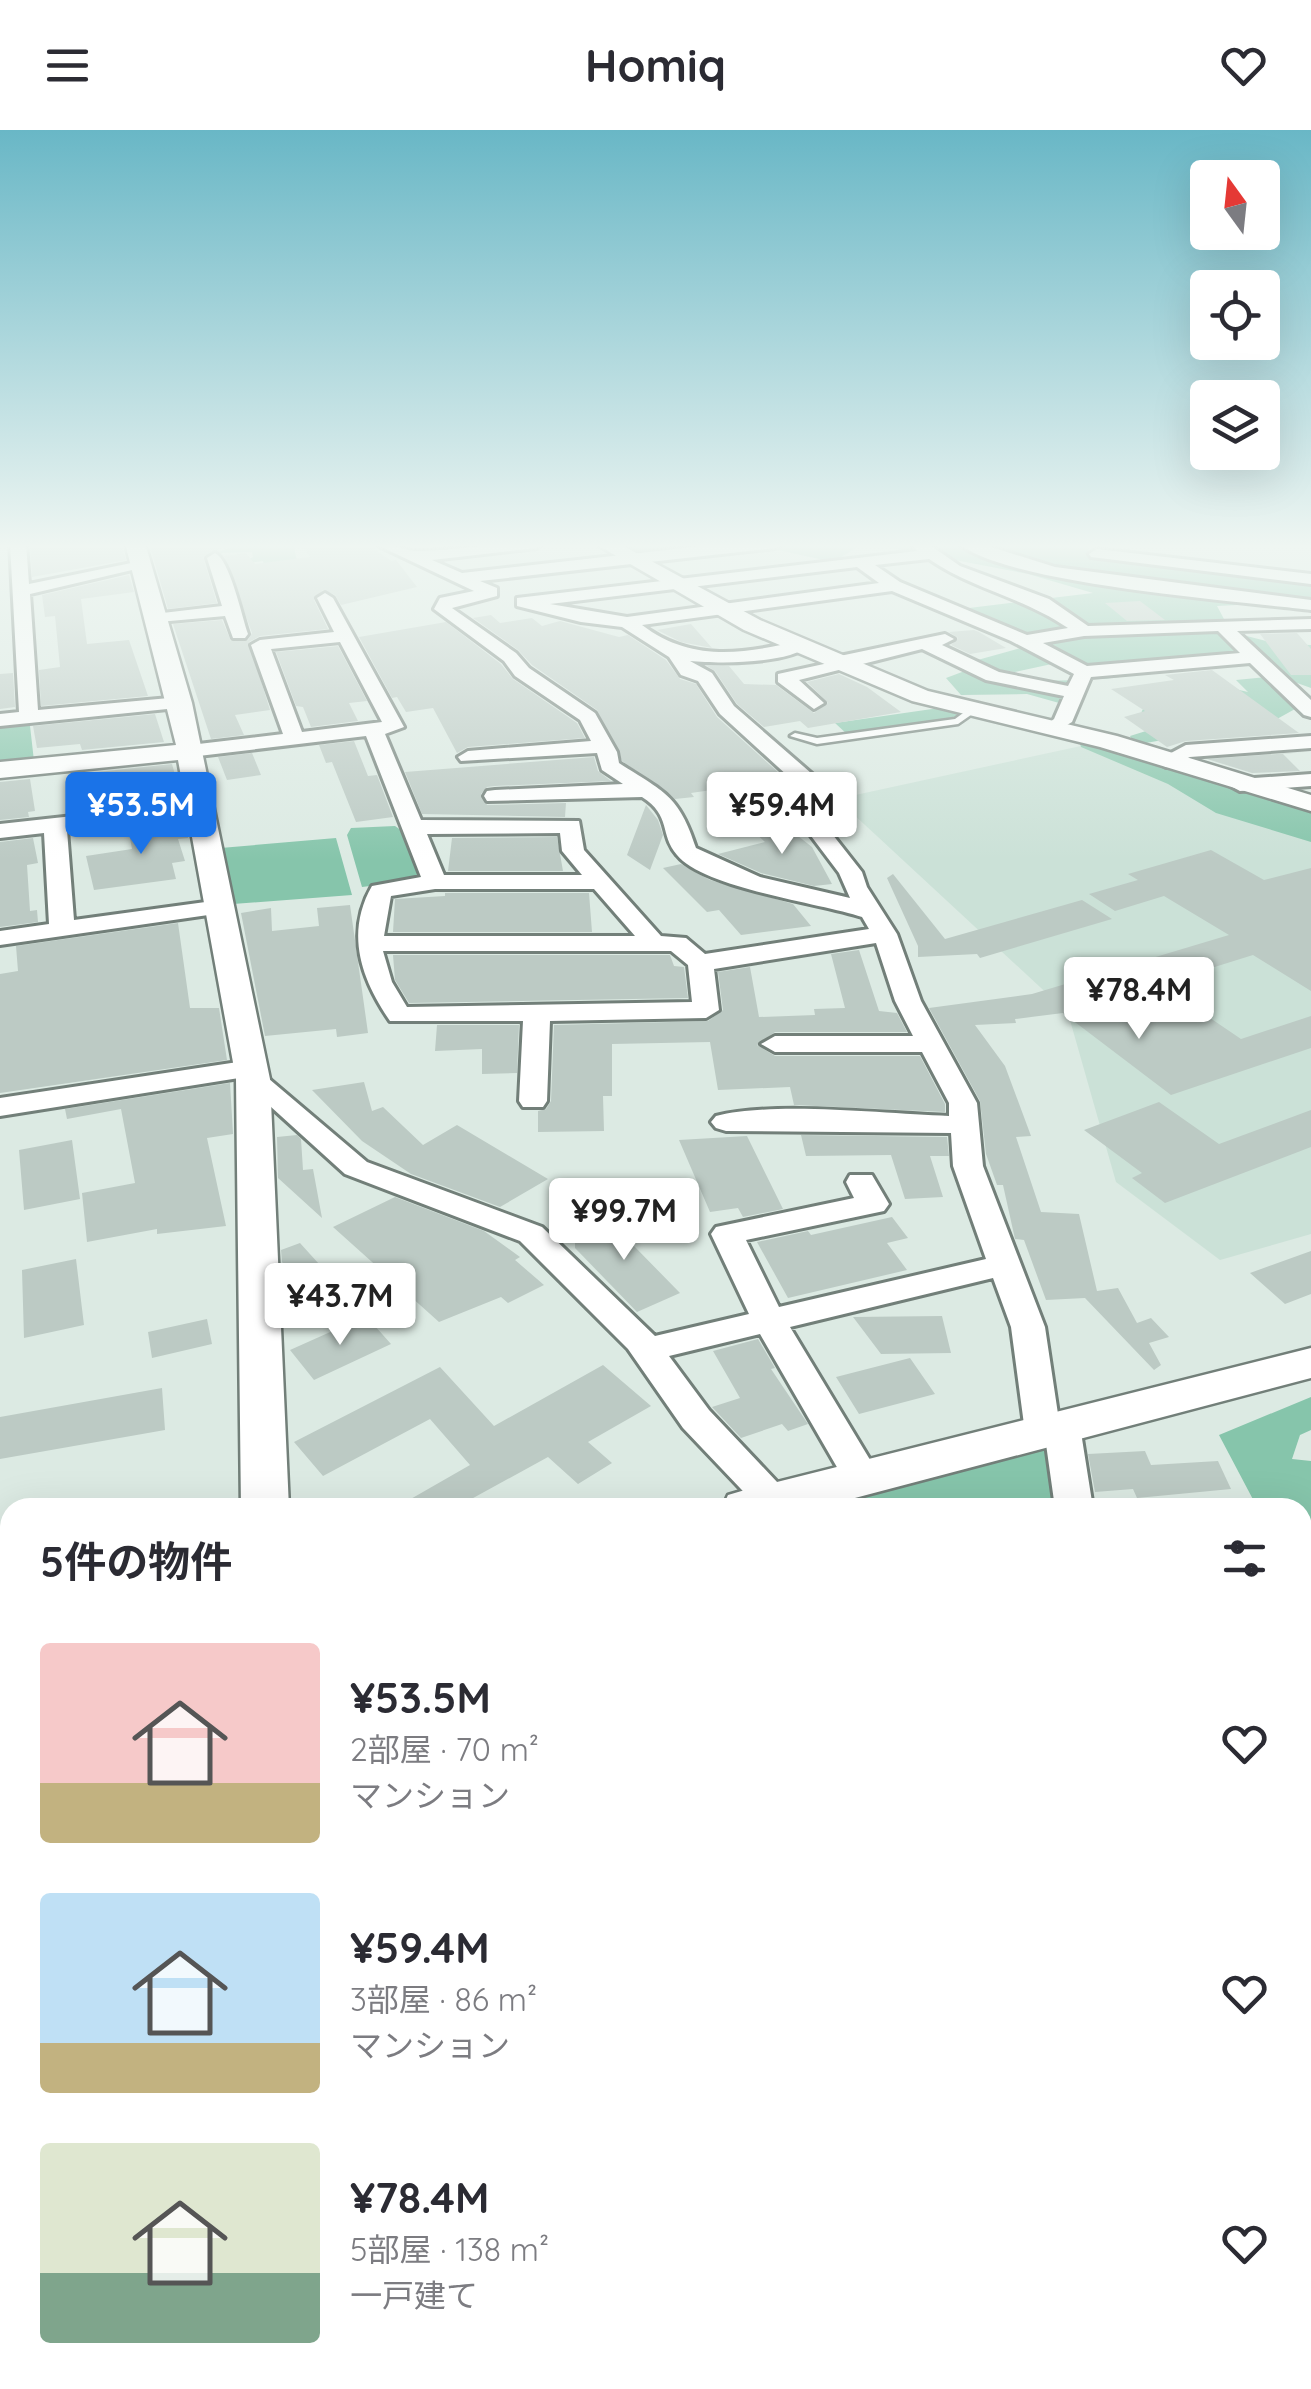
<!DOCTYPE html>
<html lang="ja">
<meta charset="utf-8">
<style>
:root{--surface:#fff;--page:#f2f2f3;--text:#2b2b33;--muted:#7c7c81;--accent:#1a73e8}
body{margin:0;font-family:Quicksand,"Noto Sans JP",sans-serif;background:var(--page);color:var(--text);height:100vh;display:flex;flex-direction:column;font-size:38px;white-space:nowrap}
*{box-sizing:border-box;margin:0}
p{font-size:32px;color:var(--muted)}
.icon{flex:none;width:55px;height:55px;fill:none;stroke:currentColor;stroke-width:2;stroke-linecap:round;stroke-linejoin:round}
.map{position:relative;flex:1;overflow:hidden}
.sheet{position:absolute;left:0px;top:1368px;width:1312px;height:892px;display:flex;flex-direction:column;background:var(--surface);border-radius:30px 30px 0 0;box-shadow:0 10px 40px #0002}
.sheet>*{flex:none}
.needle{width:65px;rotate:345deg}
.buttons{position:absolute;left:1190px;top:30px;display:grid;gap:20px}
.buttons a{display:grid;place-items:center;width:90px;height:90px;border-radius:10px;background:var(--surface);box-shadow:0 10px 40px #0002;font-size:50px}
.price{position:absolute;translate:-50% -85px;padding:0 22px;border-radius:10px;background:#fff;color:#222;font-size:32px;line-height:65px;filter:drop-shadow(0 2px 5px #0008)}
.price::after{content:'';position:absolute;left:50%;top:60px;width:30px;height:22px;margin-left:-15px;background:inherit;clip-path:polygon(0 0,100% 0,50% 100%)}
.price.current{background:var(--accent);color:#fff}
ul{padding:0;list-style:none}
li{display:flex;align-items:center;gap:30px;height:250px;padding:0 40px}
li span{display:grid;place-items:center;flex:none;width:280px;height:200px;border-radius:10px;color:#555}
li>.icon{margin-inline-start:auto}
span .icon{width:120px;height:120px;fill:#fffc;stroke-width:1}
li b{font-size:42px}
h2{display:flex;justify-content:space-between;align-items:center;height:120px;padding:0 40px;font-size:42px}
header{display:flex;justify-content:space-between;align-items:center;height:130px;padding:0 40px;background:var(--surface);font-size:45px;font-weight:800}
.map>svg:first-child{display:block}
.built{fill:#cbe1d7}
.green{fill:#86c5ab}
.building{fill:#bccac4}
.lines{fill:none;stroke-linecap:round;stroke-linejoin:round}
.service-casing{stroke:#727f79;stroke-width:5}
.minor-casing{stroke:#727f79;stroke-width:6}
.tertiary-casing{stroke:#727f79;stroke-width:5}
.service{fill:#fff;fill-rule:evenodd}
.minor{fill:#fff;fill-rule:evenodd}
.tertiary{fill:#fff;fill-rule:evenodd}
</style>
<header><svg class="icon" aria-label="menu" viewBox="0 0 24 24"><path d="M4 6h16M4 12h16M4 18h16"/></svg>Homiq<svg class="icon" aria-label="heart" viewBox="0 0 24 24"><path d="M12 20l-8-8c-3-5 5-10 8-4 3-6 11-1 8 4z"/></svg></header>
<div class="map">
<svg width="1311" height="2259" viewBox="0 0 1311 2259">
<rect width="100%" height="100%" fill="#dceae3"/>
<!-- built -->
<path class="built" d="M1081,616L1311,674V1104L1220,1130L1116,1052L1068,883L837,669Z"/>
<!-- green -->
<path class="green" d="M244,413H302L294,417L297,431L266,443L263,431L240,434L253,427L252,422L215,423Z
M581,413H864L833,432L760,416L637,421Z
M865,413H1089L1088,425L1311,449V481L1279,473L1217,476L1231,502L1278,514L1311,515V558L1286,549L1311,583L1295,579L1277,589L1135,615L1130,606L1146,601L1141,583L1144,577L1226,557L1248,562L1236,550L1278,546L1254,531L1103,549L961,479L1093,463L1028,444Z
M1024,517L1061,532L1015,542L980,539L974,531Z
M962,542H992L1029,551L1087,550V555L1077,578L1027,564L961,565L946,548Z
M939,578L968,587L849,606L835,593Z
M29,587L34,631L0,635V590Z
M1076,601L1311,673V712L1216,683L1168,654L1081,617Z
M395,696L405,703L421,743L410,751L362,757L347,705L351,698Z
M336,708L352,765L220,775L209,719Z
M1311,1267V1300L1300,1305L1292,1329L1311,1331V1484L1303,1465L1302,1378L1257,1377L1219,1305Z
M1043,1302L1068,1377L799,1378Z"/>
<!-- building -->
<path class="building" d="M50,413H121L126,430L32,447L30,415Z
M149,413H222L219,421L213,420L203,427L217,473L168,479Z
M331,413H366L391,431L396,430L417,457L341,475L335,465L323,460L314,470L328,499L260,506L249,512L270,580L235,585L244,605L211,609L173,494L222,490L231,511L248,510L252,503L224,426L246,423L255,434L310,427L303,416Z
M129,445L134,462L81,469L87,514L129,510L148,566L41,576L39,540L60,537L55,486L45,487L42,465Z
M1140,471L1165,490L1127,491L1105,473Z
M491,485L500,493L532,488L542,496L560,491L619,507L628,505L666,530L680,549L696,554L717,587L791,654L763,657L760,653L691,663L694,667L675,669L622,631L597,580L532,535L518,520L473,488Z
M446,492L501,534L513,549L577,593L585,608L468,617L457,623L433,578L406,582L397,567L392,568L359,507Z
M691,494L712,518L681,512L657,500Z
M974,500L979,502L1006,518L970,524L951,515L958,508L949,502Z
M1297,503L1311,519V545H1291L1260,504Z
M338,516L367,571L349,573L358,591L311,597L303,577L296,576L276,522Z
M707,536H729L744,554L776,555L814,583L828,573L807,552L839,544L867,557L901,582L808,598L800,591L764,597L737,574L715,541Z
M1212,540L1299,603L1186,611L1167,617L1124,587L1145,581L1111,559L1174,550L1165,545Z
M13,543L15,577L0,579V544Z
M155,584L164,612L82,620L80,614L37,618L33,596Z
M354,611L368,646L377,645L393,687L356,692L332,632L326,633L319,615Z
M1304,622L1283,624L1300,641L1252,643L1207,629Z
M252,623L261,645L227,650L218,627Z
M594,627L598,641L611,651L495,656L487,657L481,664L487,675L566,673L565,687L422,684L405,642Z
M172,634L182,670L125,677L124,671L96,675L88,643Z
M30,649L35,681L28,682L29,687L0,690V652Z
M646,675L658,690L663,705L650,740L627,725Z
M185,690L188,708L178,709L185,731L172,733L176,749L94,760L86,726L132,719L128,697Z
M784,695L812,717L832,754L814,756L761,743L718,724L765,712L754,702Z
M557,707L563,741H448L452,708Z
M33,708L38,733L27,735L30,781L37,780L38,792L0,797V712Z
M1211,720L1264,750L1311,738V861L1253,825L1160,854L1241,909L1311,886V918L1171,965L1063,883L1015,889L1016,893L975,895L1005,936L1031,1006L1016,1007L1041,1082L1079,1084L1097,1161L1118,1158L1137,1193L1151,1188L1169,1207L1149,1213L1161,1235L1154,1240L1085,1168L1046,1170L1024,1110L1015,1109L1003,1055H997L986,1024L980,971L929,878L1032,864L1229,805L1164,766L1115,781L1089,764L1138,750L1128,744Z
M681,734L710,750L793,774L811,796L741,805L719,780L707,782L663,738Z
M893,744L945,809L1082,770L1112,789L980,828L977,824L918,827V816L887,748Z
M445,763H589L592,802H393L395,769L445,766Z
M350,775L368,903L337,907L336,899L265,906L241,783L271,778L272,801L319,796L317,778Z
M178,793L190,878H219L227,930L0,963V844L18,841L16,816Z
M859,820L879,881L897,883L907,902H775L757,915L775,926H920L945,974V982L794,975L790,957L718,960L710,912L612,914V966H603L604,1001L538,1002V981L546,979L551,971L554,895L708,891L723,880L718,842L750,837L759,887L815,885L814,879L845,878L831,824Z
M393,825H670L674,836L684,837L688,868L409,873L395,850Z
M437,895H519L517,943L482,944V919L435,921Z
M364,952L372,981L383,977L423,1015L457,995L548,1049L500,1077L411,1044L362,1011L312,960Z
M230,953L233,1004L207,1008L226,1096L157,1104V1099L87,1112L82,1063L135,1053L121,979L67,989L65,979Z
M1159,972L1219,1014L1311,980V1017L1165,1073L1132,1048L1142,1043L1084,1000Z
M297,1005L301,1009L303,1040L313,1039L322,1088L278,1048L277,1007Z
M801,1005L947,1007L949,1026H930L943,1067L905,1069L891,1025L806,1026Z
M747,1006L783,1079L743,1087L738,1078L710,1082L679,1010Z
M72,1010L80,1069L24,1080L19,1020Z
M395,1067L484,1101L520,1127L515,1130L544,1155L508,1173L501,1167L439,1192L333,1097Z
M624,1086L647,1108L632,1114L680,1163L637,1182L575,1118V1106Z
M892,1087L908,1108L887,1113L907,1140L788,1168L757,1112L808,1101L811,1105Z
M300,1113L319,1134L291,1144L282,1132L281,1120Z
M1311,1121V1164L1285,1174L1250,1143Z
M76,1129L84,1195L24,1208L22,1140Z
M366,1186L391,1214L314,1250L290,1220Z
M942,1186L951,1223L881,1224L853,1187Z
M207,1189L212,1214L152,1228L148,1202Z
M758,1209L775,1238L771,1239L808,1294L788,1301L782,1294L741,1308L712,1277L740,1268L713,1221Z
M910,1228L935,1264L859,1284L836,1247Z
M603,1235L651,1276L588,1312L612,1333L578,1354L548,1327L455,1378H395L470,1335L430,1289L323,1346L294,1312L440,1237L494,1296Z
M162,1258L165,1300L0,1329V1287Z
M1145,1321L1151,1335L1218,1331L1231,1359L1137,1368L1133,1359L1095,1362L1088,1324Z"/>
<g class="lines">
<!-- service casing -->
<g class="service-casing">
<path id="service" d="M970,578L978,580L958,594L817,614L790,606L795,603L817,608L955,589Z"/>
</g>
<!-- minor casing -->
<g class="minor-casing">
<path id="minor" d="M10,413H26L29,454L141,431L149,436L30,464L38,580L180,567L190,573L187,577L0,596V584L19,582Z
M373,413C391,413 406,422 421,421C462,419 502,413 544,413L536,418L432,430L462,443L729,413H783L775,418L480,451L497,458V466L452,478L516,523L529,538L595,583L617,622L619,633C664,662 679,665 696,718L760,747L850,768L839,743L796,686L800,657L720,584L698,551L681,545L669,527L622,497L581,492L517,476V468L917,421L910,413H927L960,436L1049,469L1088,496L1311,489V499L1237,501L1311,570V587L1304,585L1250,533L1091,547L1072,592L1055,602L1045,596L1054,589L1064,566L986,550L922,519L799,550L824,573L814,579L778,552V544L833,532L835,527L945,504L954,509L942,515L999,542L1068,556L1074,544L1011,511L892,461L642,495C692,533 745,524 802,510L811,515C787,534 721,534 690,531L712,543L734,576L819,650L822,655L818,686L862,742L867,757L897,804L921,871L977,973L983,1036L1045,1197L1058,1284L1075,1287L1080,1296L1093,1378H1055L1046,1314L1030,1311L1025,1302L1011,1197L993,1148L790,1197L881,1348L875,1358L862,1362L849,1358L760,1204L669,1226L709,1280L794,1370L790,1378H759L683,1298L628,1219L520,1111L345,1044L239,948L0,986V968L251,930L261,932L265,938L262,943L367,1032L542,1097L655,1206L749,1184L711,1104L716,1097L854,1068L846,1052L850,1045H872L889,1074L884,1081L746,1110L779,1177L986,1129L953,1036L951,1003L726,1001L716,998L711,992L716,986C775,971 885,984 949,986V973L922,922H775L761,914L775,906H913L895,871L876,813L714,839L719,880L706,888L550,891L547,971L543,977H523L519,971L523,891H390C361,849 345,803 372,756L421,747L366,606L190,627L180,621L190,615L283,604L251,515L260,510L334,502L317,468L325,463L333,468L404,597L385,604L421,690L579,691L584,720L661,806L686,808L705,824L869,799L862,787C820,773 703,758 677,725C659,704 672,686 642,667L487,671L484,666L487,661L495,660L623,654L602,640L597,623L461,631L458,627L468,621L591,611L580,590L515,546L504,531L434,479L440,468L474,461ZM929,429C972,459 1023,467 1068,498L1027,505L900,452L875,435ZM857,437L879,453L627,487L550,474ZM1218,501L1240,523L1087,536L1043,513L1084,506ZM340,512L382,592L302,602L271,519ZM560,703L562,721L582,745H444L427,704ZM435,759H594L635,806H384L391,766ZM383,821H671L688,835L692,872L407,877L392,852Z
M958,413H978L1055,437L1311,470V480C1239,471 1005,454 958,413Z
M1097,419L1311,444V454L1091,427L1089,424Z
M215,423C230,430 242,487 248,504L245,508H233L225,486L148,493L145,489L154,484L222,476L207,428Z
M1311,606V618L1190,627L1166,637L1156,631L1186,615Z
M1311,644V656L1240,661L1229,655L1240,649Z
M201,672L212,679L209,684L67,700L74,790L220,770L232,777L229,782L0,815V801L49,794L44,703L0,708V694Z
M1302,1783L1311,1786V1836L1302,1833Z
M10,2148V2209L0,2213V2153Z
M679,2250H742L746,2259H682Z
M915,2250H980L977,2259H911Z"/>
</g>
<!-- tertiary casing -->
<g class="tertiary-casing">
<path id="tertiary" d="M125,413H145L192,573L270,949L289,1378H241L236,949L178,630L0,648V632L176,615Z
M594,413H618L760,490L928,561L1117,606L1311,665V681L1100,617L912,571L744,500Z
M1311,1218V1248L817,1378H722L728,1365L745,1360Z
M10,1546V1590L0,1592V1548Z"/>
</g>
<!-- service -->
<use href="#service" class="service"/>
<!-- minor -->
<use href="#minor" class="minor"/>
<!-- tertiary -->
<use href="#tertiary" class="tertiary"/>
</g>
<!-- sky -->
<linearGradient id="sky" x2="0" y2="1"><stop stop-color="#69b7c6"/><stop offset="0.57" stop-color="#eff6f2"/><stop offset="1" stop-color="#eff6f2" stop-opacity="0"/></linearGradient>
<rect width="1311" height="730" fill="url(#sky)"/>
</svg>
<div class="buttons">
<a><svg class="needle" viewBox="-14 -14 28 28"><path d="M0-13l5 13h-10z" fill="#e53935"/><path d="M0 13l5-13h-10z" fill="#7c7c81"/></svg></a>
<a><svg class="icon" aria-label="locate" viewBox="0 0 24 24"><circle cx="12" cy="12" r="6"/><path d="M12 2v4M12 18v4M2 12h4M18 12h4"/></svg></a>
<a><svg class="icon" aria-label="layers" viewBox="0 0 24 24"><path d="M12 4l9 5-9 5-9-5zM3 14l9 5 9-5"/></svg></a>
</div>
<b class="price current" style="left:141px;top:727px">¥53.5M</b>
<b class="price" style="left:782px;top:727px">¥59.4M</b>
<b class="price" style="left:1139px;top:912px">¥78.4M</b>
<b class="price" style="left:624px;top:1133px">¥99.7M</b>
<b class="price" style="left:340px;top:1218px">¥43.7M</b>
<section class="sheet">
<h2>5件の物件<svg class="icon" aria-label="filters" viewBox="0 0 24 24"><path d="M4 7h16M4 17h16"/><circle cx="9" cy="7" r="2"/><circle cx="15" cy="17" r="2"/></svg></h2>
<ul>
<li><span style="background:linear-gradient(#f6c9c9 70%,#c2b280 0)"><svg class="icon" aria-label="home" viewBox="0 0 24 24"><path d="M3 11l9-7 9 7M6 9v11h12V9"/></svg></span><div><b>¥53.5M</b><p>2部屋 · 70 m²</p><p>マンション</p></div><svg class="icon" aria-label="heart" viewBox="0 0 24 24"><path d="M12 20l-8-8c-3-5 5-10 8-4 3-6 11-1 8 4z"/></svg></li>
<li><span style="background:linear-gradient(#bfe0f5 75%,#c2b280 0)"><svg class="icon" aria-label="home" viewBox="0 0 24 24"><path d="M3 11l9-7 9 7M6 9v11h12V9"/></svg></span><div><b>¥59.4M</b><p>3部屋 · 86 m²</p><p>マンション</p></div><svg class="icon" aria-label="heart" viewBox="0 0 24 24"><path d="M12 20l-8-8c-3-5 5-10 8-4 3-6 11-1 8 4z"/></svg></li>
<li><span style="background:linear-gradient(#dfe7d0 65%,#7fa58c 0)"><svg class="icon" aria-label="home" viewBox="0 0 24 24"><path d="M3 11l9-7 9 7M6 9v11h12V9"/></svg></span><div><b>¥78.4M</b><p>5部屋 · 138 m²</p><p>一戸建て</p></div><svg class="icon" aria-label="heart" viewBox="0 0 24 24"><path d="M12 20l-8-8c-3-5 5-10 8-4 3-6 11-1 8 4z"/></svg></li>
</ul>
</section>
</div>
